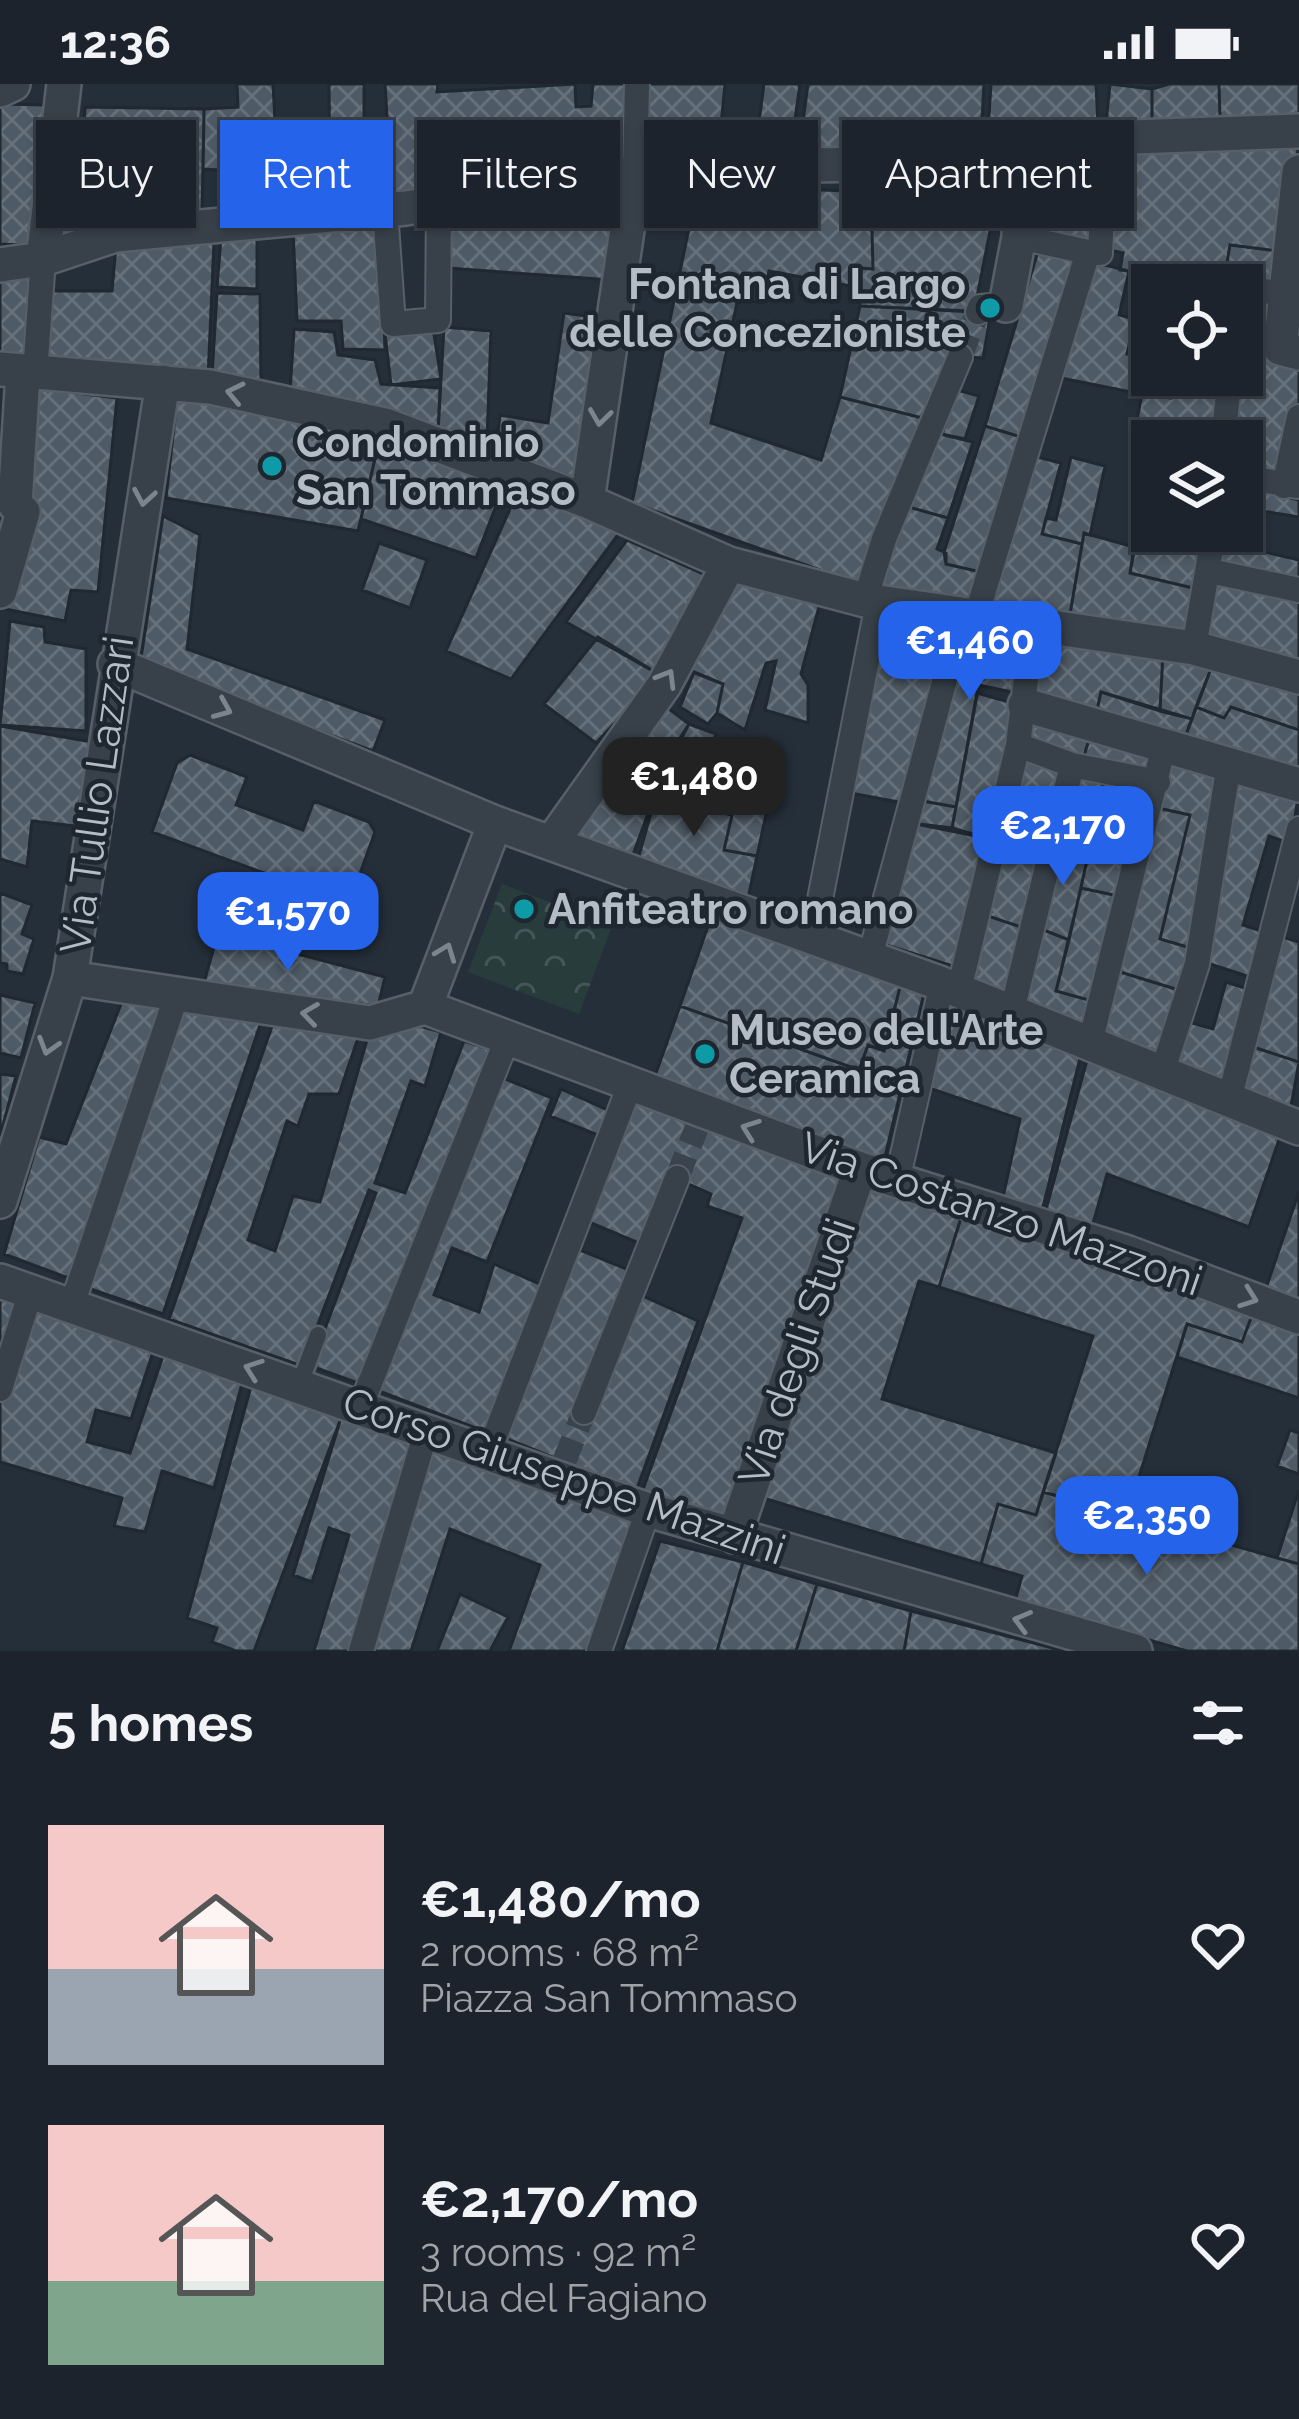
<!DOCTYPE html>
<meta charset="utf-8">
<style>
:root{--surface:#1c232c;--page:#292f38;--text:#f1f3f6;--muted:#a0a4a9;--line:#3a4048;--accent:#2563eb}
body{margin:0;font-family:Raleway,sans-serif;background:var(--page);color:var(--text);height:100vh;display:flex;flex-direction:column;font-size:45px;white-space:nowrap}
*{box-sizing:border-box;margin:0}
p{font-size:39px;color:var(--muted)}
.icon{flex:none;width:66px;height:66px;fill:none;stroke:currentColor;stroke-width:2;stroke-linecap:round;stroke-linejoin:round}
.map{position:relative;height:1567px;overflow:hidden}
.drawer{display:flex;flex-direction:column;background:var(--surface);flex:1}
.drawer>*{flex:none}
.banner{position:absolute;left:36px;top:36px;width:1227px;height:108px;display:flex;gap:24px}
.fabs{position:absolute;left:1131px;top:180px;display:grid;gap:24px}
.fabs a{display:grid;place-items:center;width:132px;height:132px;border-radius:0px;background:var(--surface);box-shadow:0 3px 9px #0004,0 0 0 3px var(--line);font-size:60px}
.price{position:absolute;translate:-50% -102px;padding:0 27px;border-radius:24px;background:var(--accent);color:#fff;font-size:39px;line-height:78px;filter:drop-shadow(0 3px 6px #0008)}
.price::after{content:'';position:absolute;left:50%;top:72px;width:36px;height:27px;margin-left:-18px;background:inherit;clip-path:polygon(0 0,100% 0,50% 100%)}
.price.selected{background:#222;color:#fff}
ul{padding:0;list-style:none}
li{display:flex;align-items:center;gap:36px;height:300px;padding:0 48px}
li span{display:grid;place-items:center;flex:none;width:336px;height:240px;border-radius:0px;color:#555}
li>.icon{margin-inline-start:auto}
span .icon{width:144px;height:144px;fill:#fffc;stroke-width:1}
li b{font-size:51px}
h2{display:flex;justify-content:space-between;align-items:center;height:144px;padding:0 48px;font-size:51px}
.chip{padding:0 42px;border-radius:0px;background:var(--surface);box-shadow:0 3px 9px #0004,0 0 0 3px var(--line);font-size:42px;line-height:108px}
.chip.selected{background:var(--accent);color:#fff}
.status{display:flex;justify-content:space-between;align-items:center;height:84px;padding:0 60px;background:var(--surface);direction:ltr}
.status svg{height:33px;fill:currentColor}
.map>svg:first-child{display:block}
.forest{fill:url(#forest-crowns)}
.building{fill:url(#building-cross-hatch);stroke:#202831;stroke-width:3}
.lines{fill:none;stroke-linecap:round;stroke-linejoin:round}
.pedestrian-tunnel{stroke:#3a444f;stroke-width:24;stroke-dasharray:24 12;stroke-linecap:butt}
.service-casing{stroke:#575f68;stroke-width:21}
.pedestrian-casing{stroke:#575f68;stroke-width:28}
.minor-casing{stroke:#575f68;stroke-width:38}
.service{stroke:#38414a;stroke-width:16}
.pedestrian{stroke:#38414a;stroke-width:24}
.minor{stroke:#38414a;stroke-width:33}
.oneway{stroke:#7c858e}
.culture-dot{fill:#0f9aa8;stroke:#1e262f;stroke-width:4.5}
.labels{text-anchor:middle;dominant-baseline:central;stroke-width:9;stroke-linejoin:round;paint-order:stroke}
.poi-label{font-size:42px;font-weight:bold;fill:#b4bcc6;stroke:#1e262f;text-anchor:start}
.street-label{font-size:42px;fill:#b4bcc6;stroke:#1e262f}
</style>
<div class="status"><b>12:36</b><svg viewBox="0 0 49 12"><path d="M0 12V9h3v3zM5 12V6h3v6zM10 12V3h3v9zM15 12V0h3v12zM26 1h20v11H26zM47 4h2v5h-2z"/></svg></div>
<div class="map">
<svg width="1299" height="1567" viewBox="0 0 1299 1567">
<defs>
<pattern id="forest-crowns" width="20" height="18" patternUnits="userSpaceOnUse" patternTransform="scale(3)"><rect width="20" height="18" fill="#283c3c"/><path d="M2 6a3 3 0 1 1 6 0M12 15a3 3 0 1 1 6 0" fill="none" stroke="#455657"/></pattern>
<pattern id="building-cross-hatch" width="8" height="8" patternUnits="userSpaceOnUse" patternTransform="scale(3)"><rect width="8" height="8" fill="#4e5a65"/><path d="M0 0l8 8M0 8l8-8" fill="none" stroke="#65707a"/></pattern>
</defs>
<rect width="100%" height="100%" fill="#252f3a"/>
<!-- forest -->
<path class="forest" d="M502,800L612,842L579,930L468,888Z"/>
<!-- building -->
<path class="building" d="M237,0H273L280,127L230,134L231,87L203,85L204,25L238,23Z
M329,0H364V38H379L380,110L330,116Z
M385,0H438L437,8L575,0L576,23L591,22L593,0H631L628,85L392,114Z
M643,0H725L718,73L639,86Z
M764,0H800L790,70L718,73L721,40L759,38Z
M808,0H984L981,53L944,65L799,67Z
M991,0H1096L1098,41L988,47Z
M1110,0L1152,5V40L1106,39Z
M1169,0H1219L1220,35L1152,40V5Z
M1219,0H1299V37L1220,35Z
M0,20L46,21L42,162L0,160Z
M85,23L204,25L202,132L80,143Z
M315,49L322,114L288,116L290,55Z
M1299,55L1287,168L1230,161L1224,197L1158,185L1157,191L1120,186L1123,169L1105,165L1092,110L1094,65Z
M1094,65L1096,160L1040,151L1050,67Z
M698,101L871,108L873,185L861,184V204L769,187L762,219L738,214L711,339L821,376L840,313L930,336L862,501L632,419Z
M871,108H988L990,147L974,228L860,222L861,184L873,185Z
M453,119L617,130L612,196L448,184Z
M381,137L385,266L343,265L341,237H297L293,145Z
M257,152V205L217,203L221,154Z
M214,158L208,294L40,276L47,207H112L116,162Z
M1230,161L1287,168L1283,207L1224,197Z
M1039,164L1083,175L1024,354L985,342Z
M1089,177L1129,187L1119,231L1135,235L1127,270L1139,272L1131,308L1056,293Z
M1158,185L1185,188L1182,201H1155Z
M34,186L33,275L0,272V188Z
M217,209L260,210L261,303L212,292Z
M1248,211L1277,215L1273,273L1242,269Z
M1152,214V291H1174L1171,314L1131,308L1139,236L1147,238Z
M860,222L991,228L983,274L950,272L930,336L840,313Z
M564,229L601,234L578,395L496,365L500,331L548,339Z
M444,243L491,247L487,355L438,349Z
M433,244L441,295L391,301L385,250Z
M294,245L334,248L338,271L375,276L381,300L440,304L438,349L290,308Z
M1242,269L1299,276V323L1284,394L1242,385V357H1229Z
M1174,291H1226L1217,357H1170L1172,348L1136,341L1142,310L1171,314Z
M28,303L117,314L98,508L71,506L65,537L0,524L26,434Z
M957,306L979,312L965,355L942,350Z
M178,307L381,349L358,447L166,414Z
M985,342L1024,354L985,489L946,480L944,468Z
M381,349L504,401L476,474L361,435Z
M936,349L973,358L948,434L905,422Z
M1029,371L1061,379L1042,450L1082,460L1070,530L983,524Z
M1071,373L1105,382L1090,451L1084,449L1082,460L1042,450L1046,434L1056,436Z
M520,403L620,448L511,595L446,567Z
M1242,403L1299,416V433L1256,426L1252,465L1299,476V499L1219,484L1222,447H1242Z
M905,422L948,434L937,465L946,469V480L985,489L973,525L876,506Z
M1141,431L1152,433V447H1207L1201,506L1130,489Z
M163,432L200,451L187,565L385,636L373,667L140,580Z
M1084,449L1134,463L1130,489L1201,506L1194,549L1070,530Z
M627,456L712,494L660,591L566,538Z
M379,459L427,476L410,524L362,506Z
M1212,493L1299,511V589L1202,562Z
M729,495L820,519L801,590L808,601V639L765,626L776,577L766,579L745,646L717,629L723,600L682,584Z
M885,526L955,539L909,720L845,708Z
M10,537L44,543L45,558L86,565V647L0,641Z
M963,541L1028,549L1022,610L979,601L956,723L917,716Z
M1036,547L1163,568L1160,627L1101,608L1096,631L1030,615Z
M598,553L660,591L596,659L544,620Z
M1163,568L1214,577L1192,635L1160,627Z
M1214,577L1299,609V646L1231,623L1224,634L1196,623Z
M694,588L723,600L717,629L708,640L680,623Z
M1101,608L1192,635L1183,659L1096,631Z
M977,609L1019,621L991,755L952,744Z
M661,619L689,640L661,694L619,674Z
M1196,623L1224,634L1231,623L1299,646V696L1183,659Z
M1029,629L1091,649L1083,675L1023,655Z
M689,640L716,650L712,661L761,682L754,703L770,712L757,772L724,766L732,731L710,726L715,695L666,676Z
M0,642L92,658L75,742L32,737L27,783L0,775Z
M1091,649L1158,666L1154,691L1083,675Z
M190,671L247,693L236,721L303,746L314,717L369,738L375,748L349,820L152,748L177,679Z
M1020,671L1066,683L1027,845L985,831Z
M1169,671L1224,691L1194,865L1160,855L1190,731L1158,724Z
M666,676L715,695L710,726L732,731L724,766L757,772L746,824L636,782Z
M629,679L661,694L630,779L568,759Z
M1232,687L1299,706L1291,760L1269,752L1243,841L1267,849L1256,895L1201,877Z
M1073,689L1104,694L1090,763L1055,756Z
M1104,694L1145,703L1118,812L1081,804Z
M917,716L956,723L952,744L911,739Z
M1158,724L1190,731L1160,855L1194,865L1182,907L1117,887Z
M911,739L991,755L962,885L880,859Z
M1055,756L1090,763L1069,856L1036,843Z
M1081,804L1118,812L1092,917L1056,907Z
M0,809L32,821L22,850L34,855L23,890L7,887V880L0,879Z
M714,825L902,895L884,967L868,961L859,986L680,922Z
M985,831L1027,845L1008,916L971,902Z
M1036,843L1069,856L1056,907L1092,917L1083,948L1014,919Z
M218,849L385,893L378,922L203,902Z
M1279,852L1299,858V978L1250,962Z
M1117,887L1182,907L1160,977L1098,952Z
M902,895L924,909L882,1085L652,1000L680,922L859,986L868,961L884,967Z
M1226,898L1254,907L1221,1003L1172,984L1189,938L1213,945Z
M946,909L1081,970L1042,1127L1002,1118L1020,1035L923,1002Z
M0,911L35,919L21,974L0,969Z
M123,915L167,925L79,1198L4,1170L39,1053L66,1060Z
M178,928L262,935L163,1230L85,1203Z
M276,931L361,945L339,1010H309L298,1042L287,1037L248,1156L275,1167L293,1112L320,1118L369,949L402,937L441,948L425,1002L411,997L375,1099L405,1109L464,957L495,967L366,1302L311,1282L376,1109L369,1106L302,1282L169,1235Z
M1250,962L1299,978L1290,1028L1235,1005Z
M1087,976L1282,1047L1249,1143L1107,1090L1092,1143L1045,1129Z
M0,990L16,992L0,1053Z
M498,992L552,1014L487,1178L452,1164L434,1211L479,1228L494,1180L551,1205L494,1351L371,1304Z
M561,1005L614,1029L603,1053L550,1032Z
M636,1011L852,1088L732,1434L642,1408L742,1134L707,1122L711,1110L675,1094L648,1163L584,1136Z
M861,1097L962,1131L939,1203L919,1197L882,1315L1056,1369L1036,1431L998,1420L981,1480L763,1414Z
M1299,1108V1220L1265,1207Z
M962,1131L1254,1226L1242,1258L1187,1240L1127,1431L1043,1408L1093,1252L939,1203Z
M575,1164L634,1188V1208L698,1237L636,1407L500,1352Z
M0,1213L19,1220L0,1283Z
M30,1222L154,1265L131,1335L96,1326L87,1358L130,1369L164,1269L243,1296L214,1404L162,1387L145,1448L114,1442L122,1414L0,1378V1316Z
M1254,1226L1299,1241V1314L1177,1273L1187,1240L1242,1258Z
M252,1299L341,1334L254,1567H236L212,1558L217,1544L187,1534Z
M341,1334L417,1359L351,1567H314L349,1451L329,1444L312,1498L293,1491Z
M1290,1346L1299,1349V1390L1277,1382Z
M427,1363L635,1432L589,1567H509L540,1481L450,1445L411,1567H366Z
M1299,1406V1480L1277,1474Z
M1043,1408L1299,1480V1567H1187L1015,1517L1022,1492L981,1480L998,1420L1036,1431Z
M660,1457L743,1478L717,1567H622Z
M743,1478L817,1500L796,1567H717Z
M817,1500L911,1527L904,1567H796Z
M460,1510L508,1533L490,1567H437Z
M911,1527L1064,1567H904Z"/>
<g class="lines">
<!-- pedestrian-tunnel -->
<path class="pedestrian-tunnel" d="M1103,111L1106,64
M960,273L978,228
M677,1094L701,1033
M564,1378L584,1328"/>
<!-- service casing -->
<g class="service-casing">
<path id="service" d="M299,1302L318,1251"/>
</g>
<!-- pedestrian casing -->
<g class="pedestrian-casing">
<path id="pedestrian" d="M635,92L637,0
M385,126L393,240L438,236L439,116
M1019,153L1088,168
M1242,204L1285,210
M978,228L980,223L1006,221
M35,290L43,175
M1223,357L1230,291
M1242,393L1297,402
M1284,402L1299,333
M1210,487L1299,506
M865,516L884,455L960,273
M976,532L1088,168L1100,169L1103,111
M1194,564L1214,447
M1018,661L1072,681L1158,698
M813,851L878,519
M870,873L962,532
M959,906L1018,661L1033,538
M1012,927L1072,681
M1090,959L1165,658
M1162,989L1197,880L1229,680
M1229,1016L1299,745
M897,1097L942,900
M72,1221L177,910
M0,1305L31,1207
M360,1324L507,955
M584,1328L677,1094
M488,1370L630,1001
M361,1567L426,1348
M599,1567L648,1426"/>
</g>
<!-- minor casing -->
<g class="minor-casing">
<path id="minor" d="M0,6L13,0
M1299,88L1280,264L1299,269
M43,175L64,0
M0,181L43,175L115,151L406,124L674,83L937,79L1021,57L1299,47
M1006,221L1019,153L1021,57
M0,285L210,303L385,341L587,417L729,480L865,516L1194,564L1299,593
M587,417L635,92
M0,507L23,428L15,420L23,290
M115,580L495,739L942,900L1299,1044
M1025,621L1299,701
M495,739L425,923L860,1085L1128,1169L1299,1233
M552,758L664,601L729,480
M70,894L370,939L425,923
M0,1117L70,894L163,298
M0,1197L648,1426L1135,1567
M734,1452L860,1085"/>
</g>
<!-- service -->
<use href="#service" class="service"/>
<!-- pedestrian -->
<use href="#pedestrian" class="pedestrian"/>
<!-- minor -->
<use href="#minor" class="minor"/>
</g>
<!-- one-way arrows -->
<defs><path id="oneway-chevron" d="M-2-3.5L2.5 0L-2 3.5" fill="none" stroke-width="1.6" stroke-linecap="round" stroke-linejoin="round" transform="scale(3)"/></defs>
<g class="oneway">
<use href="#oneway-chevron" transform="translate(235 309) rotate(-168)"/>
<use href="#oneway-chevron" transform="translate(600 333) rotate(98)"/>
<use href="#oneway-chevron" transform="translate(144 413) rotate(100)"/>
<use href="#oneway-chevron" transform="translate(667 594) rotate(-59)"/>
<use href="#oneway-chevron" transform="translate(223 625) rotate(23)"/>
<use href="#oneway-chevron" transform="translate(446 868) rotate(-69)"/>
<use href="#oneway-chevron" transform="translate(310 930) rotate(-172)"/>
<use href="#oneway-chevron" transform="translate(48 962) rotate(107)"/>
<use href="#oneway-chevron" transform="translate(750 1045) rotate(-160)"/>
<use href="#oneway-chevron" transform="translate(1249 1214) rotate(20)"/>
<use href="#oneway-chevron" transform="translate(253 1285) rotate(-160)"/>
<use href="#oneway-chevron" transform="translate(1022 1537) rotate(-165)"/>
</g>
<!-- markers -->
<g class="culture-dot">
<circle cx="990" cy="224" r="12"/>
<circle cx="272" cy="382" r="12"/>
<circle cx="524" cy="825" r="12"/>
<circle cx="705" cy="970" r="12"/>
</g>
<g class="labels">
<!-- poi labels -->
<g class="poi-label">
<text x="966" y="200" text-anchor="end">Fontana di Largo<tspan x="966" dy="48">delle Concezioniste</tspan></text>
<text x="296" y="358">Condominio<tspan x="296" dy="48">San Tommaso</tspan></text>
<text x="548" y="825">Anfiteatro romano</text>
<text x="729" y="946">Museo dell'Arte<tspan x="729" dy="48">Ceramica</tspan></text>
</g>
<!-- street labels -->
<g class="street-label">
<text transform="translate(97 711) rotate(-82)">Via Tullio Lazzari</text>
<text transform="translate(1001 1130) rotate(19)">Via Costanzo Mazzoni</text>
<text transform="translate(797 1268) rotate(-71)">Via degli Studi</text>
<text transform="translate(564 1392) rotate(19)">Corso Giuseppe Mazzini</text>
</g>
</g>
</svg>
<div class="fabs">
<a><svg class="icon" aria-label="locate" viewBox="0 0 24 24"><circle cx="12" cy="12" r="6"/><path d="M12 2v4M12 18v4M2 12h4M18 12h4"/></svg></a>
<a><svg class="icon" aria-label="layers" viewBox="0 0 24 24"><path d="M12 4l9 5-9 5-9-5zM3 14l9 5 9-5"/></svg></a>
</div>
<b class="price" style="left:970px;top:619px">€1,460</b>
<b class="price selected" style="left:694px;top:755px">€1,480</b>
<b class="price" style="left:1063px;top:804px">€2,170</b>
<b class="price" style="left:288px;top:890px">€1,570</b>
<b class="price" style="left:1147px;top:1494px">€2,350</b>
<div class="banner">
<a class="chip">Buy</a>
<a class="chip selected">Rent</a>
<a class="chip">Filters</a>
<a class="chip">New</a>
<a class="chip">Apartment</a>
</div>
</div>
<section class="drawer">
<h2>5 homes<svg class="icon" aria-label="filters" viewBox="0 0 24 24"><path d="M4 7h16M4 17h16"/><circle cx="9" cy="7" r="2"/><circle cx="15" cy="17" r="2"/></svg></h2>
<ul>
<li><span style="background:linear-gradient(#f6c9c9 60%,#9aa5b1 0)"><svg class="icon" aria-label="home" viewBox="0 0 24 24"><path d="M3 11l9-7 9 7M6 9v11h12V9"/></svg></span><div><b>€1,480/mo</b><p>2 rooms · 68 m²</p><p>Piazza San Tommaso</p></div><svg class="icon" aria-label="heart" viewBox="0 0 24 24"><path d="M12 20l-8-8c-3-5 5-10 8-4 3-6 11-1 8 4z"/></svg></li>
<li><span style="background:linear-gradient(#f6c9c9 65%,#7fa58c 0)"><svg class="icon" aria-label="home" viewBox="0 0 24 24"><path d="M3 11l9-7 9 7M6 9v11h12V9"/></svg></span><div><b>€2,170/mo</b><p>3 rooms · 92 m²</p><p>Rua del Fagiano</p></div><svg class="icon" aria-label="heart" viewBox="0 0 24 24"><path d="M12 20l-8-8c-3-5 5-10 8-4 3-6 11-1 8 4z"/></svg></li>
</ul>
</section>
